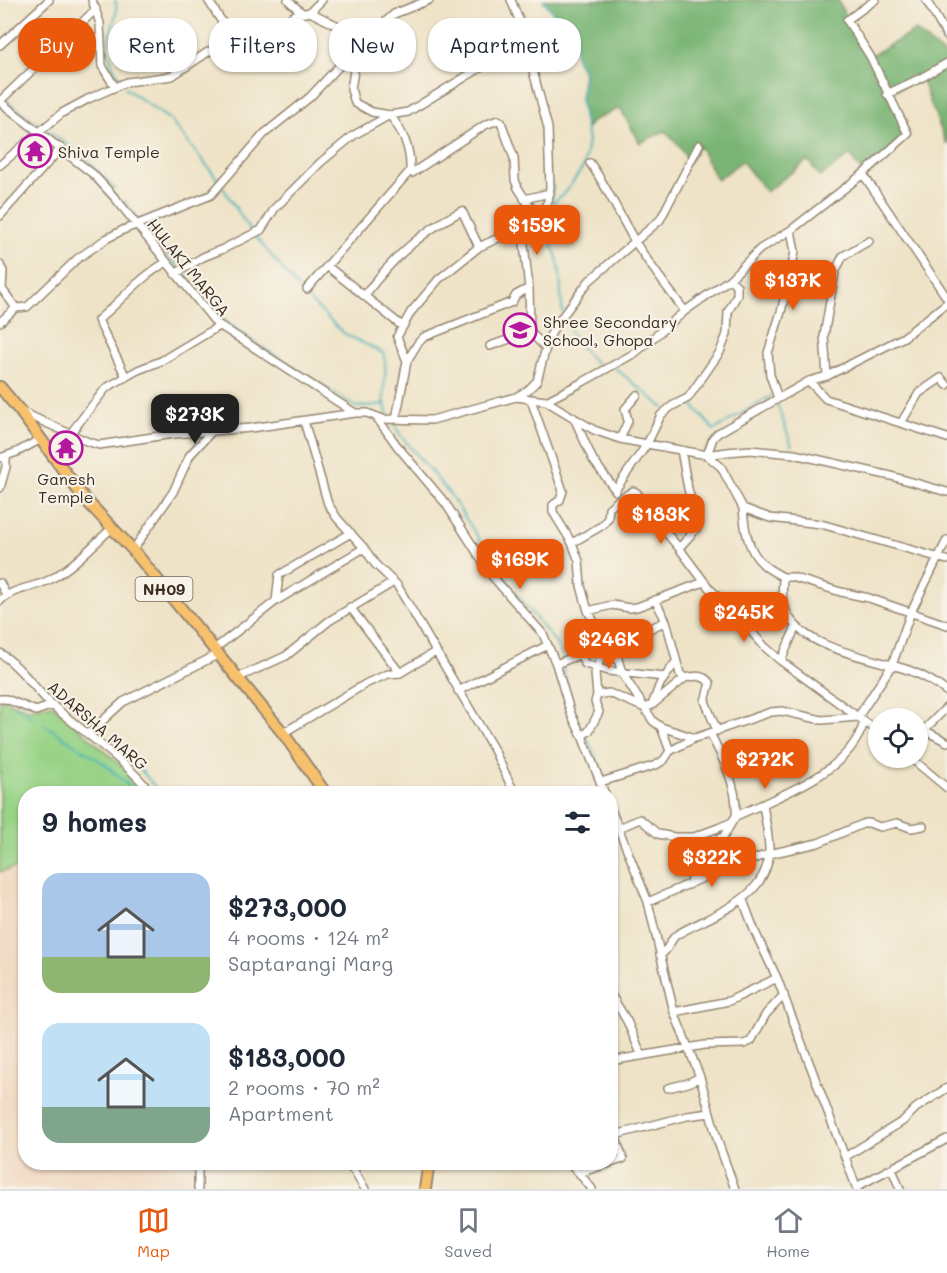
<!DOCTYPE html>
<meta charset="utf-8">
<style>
:root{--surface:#fff;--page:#f2f2f3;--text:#1f2937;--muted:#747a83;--line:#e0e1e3;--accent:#ea580c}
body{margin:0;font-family:Mali,sans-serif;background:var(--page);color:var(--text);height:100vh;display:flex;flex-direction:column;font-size:22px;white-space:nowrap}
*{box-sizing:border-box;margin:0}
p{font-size:20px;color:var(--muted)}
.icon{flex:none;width:33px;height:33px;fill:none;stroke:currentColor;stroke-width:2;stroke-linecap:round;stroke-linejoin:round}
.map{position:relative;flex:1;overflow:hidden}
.sheet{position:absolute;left:18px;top:786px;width:600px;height:384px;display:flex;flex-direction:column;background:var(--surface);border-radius:24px;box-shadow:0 2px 4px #0004}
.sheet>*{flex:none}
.top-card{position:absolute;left:18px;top:18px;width:600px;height:54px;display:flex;gap:12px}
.tools{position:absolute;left:868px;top:708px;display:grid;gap:12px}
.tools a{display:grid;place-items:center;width:60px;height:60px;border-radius:50%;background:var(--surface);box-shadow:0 2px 4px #0004;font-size:30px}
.price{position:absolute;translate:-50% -51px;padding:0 14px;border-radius:12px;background:var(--accent);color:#fff;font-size:20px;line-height:39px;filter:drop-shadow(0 2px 3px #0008)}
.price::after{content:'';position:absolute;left:50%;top:36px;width:18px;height:14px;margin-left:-9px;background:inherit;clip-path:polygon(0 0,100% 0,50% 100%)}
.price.active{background:#222;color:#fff}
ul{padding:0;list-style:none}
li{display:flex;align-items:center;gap:18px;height:150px;padding:0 24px}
li span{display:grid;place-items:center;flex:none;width:168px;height:120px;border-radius:18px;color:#555}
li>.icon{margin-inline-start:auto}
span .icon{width:72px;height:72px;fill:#fffc;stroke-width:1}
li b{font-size:26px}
h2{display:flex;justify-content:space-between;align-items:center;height:72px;padding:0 24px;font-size:26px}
.pill{padding:0 21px;border-radius:24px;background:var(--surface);box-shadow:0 2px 4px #0004;font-size:21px;line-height:54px}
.pill.active{background:var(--accent);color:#fff}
.dock{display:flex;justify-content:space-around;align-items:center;height:84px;border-top:2px solid var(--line);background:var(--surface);font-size:16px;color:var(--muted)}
.dock a{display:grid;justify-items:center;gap:3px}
.dock .active{color:var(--accent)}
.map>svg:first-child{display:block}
.built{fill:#f0d6bc}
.green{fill:#99d387;stroke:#6a7e52;stroke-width:1.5}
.forest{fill:#7ab574;stroke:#5a7049;stroke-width:1.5}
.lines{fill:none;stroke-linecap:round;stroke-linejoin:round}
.stream{stroke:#40b0b8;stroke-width:2}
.street-casing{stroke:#958672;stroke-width:10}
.primary-casing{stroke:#958672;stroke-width:14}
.street{stroke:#fff;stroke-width:7}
.primary{stroke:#f7c06c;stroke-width:10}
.labels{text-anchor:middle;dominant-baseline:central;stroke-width:4.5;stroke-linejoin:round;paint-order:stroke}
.shield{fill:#f7f3e8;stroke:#73665b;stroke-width:1.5}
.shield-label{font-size:15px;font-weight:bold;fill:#3b2a1e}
.poi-label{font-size:16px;fill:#3b2a1e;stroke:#f7f3e8;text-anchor:start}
.street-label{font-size:16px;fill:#3b2a1e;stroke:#f7f3e8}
</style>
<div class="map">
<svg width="947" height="1189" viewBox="0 0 947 1189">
<rect width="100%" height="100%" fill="#f7f3e8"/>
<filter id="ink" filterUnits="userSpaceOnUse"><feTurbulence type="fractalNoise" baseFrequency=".0167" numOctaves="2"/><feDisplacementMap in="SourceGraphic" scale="12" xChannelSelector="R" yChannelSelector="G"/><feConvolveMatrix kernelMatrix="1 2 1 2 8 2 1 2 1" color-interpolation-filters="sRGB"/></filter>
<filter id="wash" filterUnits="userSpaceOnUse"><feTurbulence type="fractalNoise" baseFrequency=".008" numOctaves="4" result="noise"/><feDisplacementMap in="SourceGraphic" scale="24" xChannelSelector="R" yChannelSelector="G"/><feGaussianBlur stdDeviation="1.35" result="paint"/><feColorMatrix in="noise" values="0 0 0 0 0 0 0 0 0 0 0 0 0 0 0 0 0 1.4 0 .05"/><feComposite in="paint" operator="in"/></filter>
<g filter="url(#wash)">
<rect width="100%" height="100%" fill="#efe3c7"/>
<!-- built -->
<path class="built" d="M25,865L26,1162L199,1163L198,1189H0V872Z"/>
<!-- green -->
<path class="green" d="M0,699L28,709L53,705L152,793L26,794L25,865L0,872Z"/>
<!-- forest -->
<path class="forest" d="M543,0H838L847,20L870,56L915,31L947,57V145L921,79L887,94L908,134L863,174L850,155L820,177L808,160L766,192L742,161L717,180L699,146L689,162L679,146L665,131L640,143L620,108L592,121L586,129L580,98L584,74L576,58L575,35L570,26L561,22Z"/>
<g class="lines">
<!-- stream -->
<path class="stream" d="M115,0C120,16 109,28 108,43C107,57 114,69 121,80
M543,0L561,22L570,26L575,35L576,58L585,74L580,98L588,141L584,166L565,193L554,202L549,210
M526,33L532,53
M125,88L170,120L219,181
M5,100L39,124
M47,130L85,158L115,189
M222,186L251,232
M552,200L553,185
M124,201L140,221
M546,217C542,236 549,236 555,252C563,271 559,293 563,313
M144,226L178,267
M256,237L303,294L336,326L345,334L383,353C391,373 376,398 390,417
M182,272L224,320L251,340L356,407L386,404
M564,318L575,341L601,369
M615,368L664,408
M777,404L792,446
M670,411L690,402L714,430L771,396
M393,422L401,436L449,493L510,586L555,642L563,657
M0,649L14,658L44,692L89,729
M562,664L567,688
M14,705L32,717
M43,724L105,764L137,794
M95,733L140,769L161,794
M585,734L605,778"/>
</g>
</g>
<g filter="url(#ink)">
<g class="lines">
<!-- street casing -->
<g class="street-casing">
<path id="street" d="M92,0L100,23L102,66L115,87
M208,0L236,44
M288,0L301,12
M926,0L947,36
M310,12L338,26L358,46
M0,45L49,0
M358,46L351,89L355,103L372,112L390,115L408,112L498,57L528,49
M887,94L921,78L947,63
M0,101L96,9
M0,102L93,174L116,199L216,323L355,413
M390,115C403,132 411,149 410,171L327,266L402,326
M590,163C608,188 620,217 636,243C651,267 668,289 685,311
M0,165L62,113L88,99L127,82L172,76L208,52L220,47L257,39L295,15L310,12L322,0
M410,171L412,173L485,125L498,120L501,122L514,158L515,180L518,188L531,208L540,215
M863,174L947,298
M524,199L550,193
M0,216L61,148
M0,265L3,271L2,289L16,308
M175,274L203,257L223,249L261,230L275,208L321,162L354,135L390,115
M307,289L327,266
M365,295C390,261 423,230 462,211L479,247
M947,303L904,337L827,376L809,381L718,433L713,438L707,455L721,467L743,508L770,518L821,524L947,560
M0,322L16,308L27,307L77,259L106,239L123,230L211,195L264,134L310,97L358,46L394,14L429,0
M530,332L546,348
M490,346L530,332L529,288L522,227
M407,361L418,343L424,337L512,302L516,295L529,288
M827,376L824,336L835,272L843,256L869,241
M126,377L98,320C121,301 139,278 165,263
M809,381L826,399L947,438
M516,397L528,390L537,381L548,340L555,326L589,281L660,220L699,145
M778,398L770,375L768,353L781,312L795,252L791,230
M531,400L563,491L560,500L553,505V512L572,543L579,561L581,586L588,611L606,644L618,659L622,673L653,721L661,727L695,738
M546,401L594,430L620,439L707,455L727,452L750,450L794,454L891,476L947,492
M22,412L86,441L99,445L173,434L251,428L355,413H367L383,419L432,420L516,397L546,401L581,383L635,353L685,311L730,279L760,249L791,230L863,174L908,134L870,56L847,20L875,0
M377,418L398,447L446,504L492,576L543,634L556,664L571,714L582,736L605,794
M574,418L593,460L616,491
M396,419L407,361L397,337L411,312L439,279L479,247L522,227L540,215L548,201L550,187L548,128L521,25L511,0
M304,421L328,504L337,518L364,548L375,564L397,585L494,750L515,794
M901,423L919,393L941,378L947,385
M70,434L106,388L138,370L161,361L219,326
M620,439L628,421L625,409L637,395
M0,458L17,452L41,439
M0,488L6,467V457
M616,489L647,444L661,415L672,406L688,398L720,352L727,334L728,312L737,295V286L730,279
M743,508C744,525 748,551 762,563C767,569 776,573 783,577C783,585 781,596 784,605C795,650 874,657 911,671C924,676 936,683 947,692
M572,543L603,525L608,518L609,508L620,499L633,491L637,493L649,512L679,548L709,588L730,608L765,647L781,661L858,717
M679,548L697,528L698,523L688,489L681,450
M133,550L173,492L190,455L212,431
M783,577H792L841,592L869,598L947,625
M0,583L6,595
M655,600L666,621L680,674L685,678C695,676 703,674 710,683L705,701L717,731
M0,601C12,588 35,588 51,579C73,567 93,545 112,528
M276,601L364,548
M350,607L400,673
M588,611L612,605L630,608L637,607L704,582
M213,650L276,601L279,575L351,533
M0,653C21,667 34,688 52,705C83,732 127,761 152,794
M580,654L585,664L608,671L665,677
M781,661L796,626
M556,664L614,641L637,635L666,621
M237,678L286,656L329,621L394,582
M458,691L548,645
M597,695L595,673L606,644
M0,699H6L36,711L53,705
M652,705L660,684L675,663
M947,707L924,730L947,742
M661,727L670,751
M879,732L858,717L892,665L911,612L947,540
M283,733L367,683L388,674L400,673L435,652
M710,733C723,759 738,787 736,816
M88,734L123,702L217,655
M582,736L589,731L599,712L595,702L597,695L609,693L645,708L652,705L685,678
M911,758L947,788
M601,782L656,765L664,760L670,751L695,738L771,712L782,711L822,720L858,717
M558,794L603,791
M610,807L648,902L674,1012L700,1077L718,1142L735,1189
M619,828L640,819L658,834L674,837H694L718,828L732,822L736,816L763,804
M720,838L728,867
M689,885L698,862L711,854L721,841L732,822
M743,900L755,932L777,978L845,1157
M648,902L728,867L769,854L818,843L865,823H869L880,827L897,823L911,828L923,826
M660,955C670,950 669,939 678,934C711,915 764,901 769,855C770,839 765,820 763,804C801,787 852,765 864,722
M610,993L627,1021L642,1056
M674,1012L729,1001L777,978
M610,1061L705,1045L744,1044L751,1041L766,1014L784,995
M668,1088L688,1083L700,1077
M615,1135L687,1116L710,1113
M344,1162L354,1171L365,1189
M567,1162L579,1173L592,1189
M892,1169L900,1189
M579,1173L623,1159L610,1120
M856,1187L947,1139
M198,1189V1162
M857,1189L845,1157L903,1121L916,1108L947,1088"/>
</g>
<!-- primary casing -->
<g class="primary-casing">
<path id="primary" d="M0,387L20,411L84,498L133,550L283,733L326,794
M425,1189L429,1162"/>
</g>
<!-- street -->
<use href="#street" class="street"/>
<!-- primary -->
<use href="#primary" class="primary"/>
</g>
</g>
<!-- icons -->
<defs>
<g id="temple-ring" transform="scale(1.725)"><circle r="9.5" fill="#f7f3e8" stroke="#b5179e" stroke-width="1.5"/><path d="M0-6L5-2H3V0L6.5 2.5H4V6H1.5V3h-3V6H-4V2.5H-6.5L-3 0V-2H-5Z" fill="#b5179e"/></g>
<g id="school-ring" transform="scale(1.725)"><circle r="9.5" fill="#f7f3e8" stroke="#b5179e" stroke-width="1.5"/><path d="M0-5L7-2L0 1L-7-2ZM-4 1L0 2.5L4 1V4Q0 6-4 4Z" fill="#b5179e"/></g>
</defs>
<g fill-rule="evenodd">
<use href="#temple-ring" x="35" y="151"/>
<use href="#school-ring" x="520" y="330"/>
<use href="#temple-ring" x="66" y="448"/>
</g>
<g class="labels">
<!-- shield labels -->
<rect class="shield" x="135.5" y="577" width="57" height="24" rx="4.5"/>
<g class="shield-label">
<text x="164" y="589">NH09</text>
</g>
<!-- poi labels -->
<g class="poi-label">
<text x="58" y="151">Shiva Temple</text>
<text x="543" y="321">Shree Secondary<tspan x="543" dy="18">School, Ghopa</tspan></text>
<text x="66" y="478" text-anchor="middle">Ganesh<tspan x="66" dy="18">Temple</tspan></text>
</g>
<!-- street labels -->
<g class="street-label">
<text transform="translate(189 267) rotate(51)">HULAKI MARGA</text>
<text transform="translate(98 725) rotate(41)">ADARSHA MARG</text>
</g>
</g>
</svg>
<div class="tools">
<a><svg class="icon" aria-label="locate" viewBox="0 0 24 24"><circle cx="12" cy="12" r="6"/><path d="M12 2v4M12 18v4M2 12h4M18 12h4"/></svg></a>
</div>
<b class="price" style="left:537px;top:256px">$159K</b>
<b class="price" style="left:793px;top:311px">$137K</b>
<b class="price active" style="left:195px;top:445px">$273K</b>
<b class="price" style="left:661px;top:545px">$183K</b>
<b class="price" style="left:520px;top:590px">$169K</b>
<b class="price" style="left:744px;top:643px">$245K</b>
<b class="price" style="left:609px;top:670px">$246K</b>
<b class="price" style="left:765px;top:790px">$272K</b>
<b class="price" style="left:712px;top:888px">$322K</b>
<div class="top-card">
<a class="pill active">Buy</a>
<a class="pill">Rent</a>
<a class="pill">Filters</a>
<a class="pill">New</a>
<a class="pill">Apartment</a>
</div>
<section class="sheet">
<h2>9 homes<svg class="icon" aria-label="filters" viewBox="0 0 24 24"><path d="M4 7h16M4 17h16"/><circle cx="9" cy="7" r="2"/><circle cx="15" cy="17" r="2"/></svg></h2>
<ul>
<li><span style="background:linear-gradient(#a9c7e8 70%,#8fb573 0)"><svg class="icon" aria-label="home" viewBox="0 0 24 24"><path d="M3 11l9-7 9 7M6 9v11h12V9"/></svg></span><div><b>$273,000</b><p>4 rooms · 124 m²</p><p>Saptarangi Marg</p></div></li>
<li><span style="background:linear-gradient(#bfe0f5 70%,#7fa58c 0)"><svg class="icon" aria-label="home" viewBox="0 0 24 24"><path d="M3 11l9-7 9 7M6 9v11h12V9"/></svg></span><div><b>$183,000</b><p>2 rooms · 70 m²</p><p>Apartment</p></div></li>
</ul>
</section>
</div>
<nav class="dock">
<a class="active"><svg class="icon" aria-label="map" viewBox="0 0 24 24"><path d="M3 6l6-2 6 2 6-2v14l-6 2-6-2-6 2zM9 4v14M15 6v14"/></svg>Map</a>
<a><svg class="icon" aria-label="saved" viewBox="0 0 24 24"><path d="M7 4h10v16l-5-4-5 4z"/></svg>Saved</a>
<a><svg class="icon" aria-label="home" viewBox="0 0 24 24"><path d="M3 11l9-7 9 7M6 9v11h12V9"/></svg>Home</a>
</nav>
